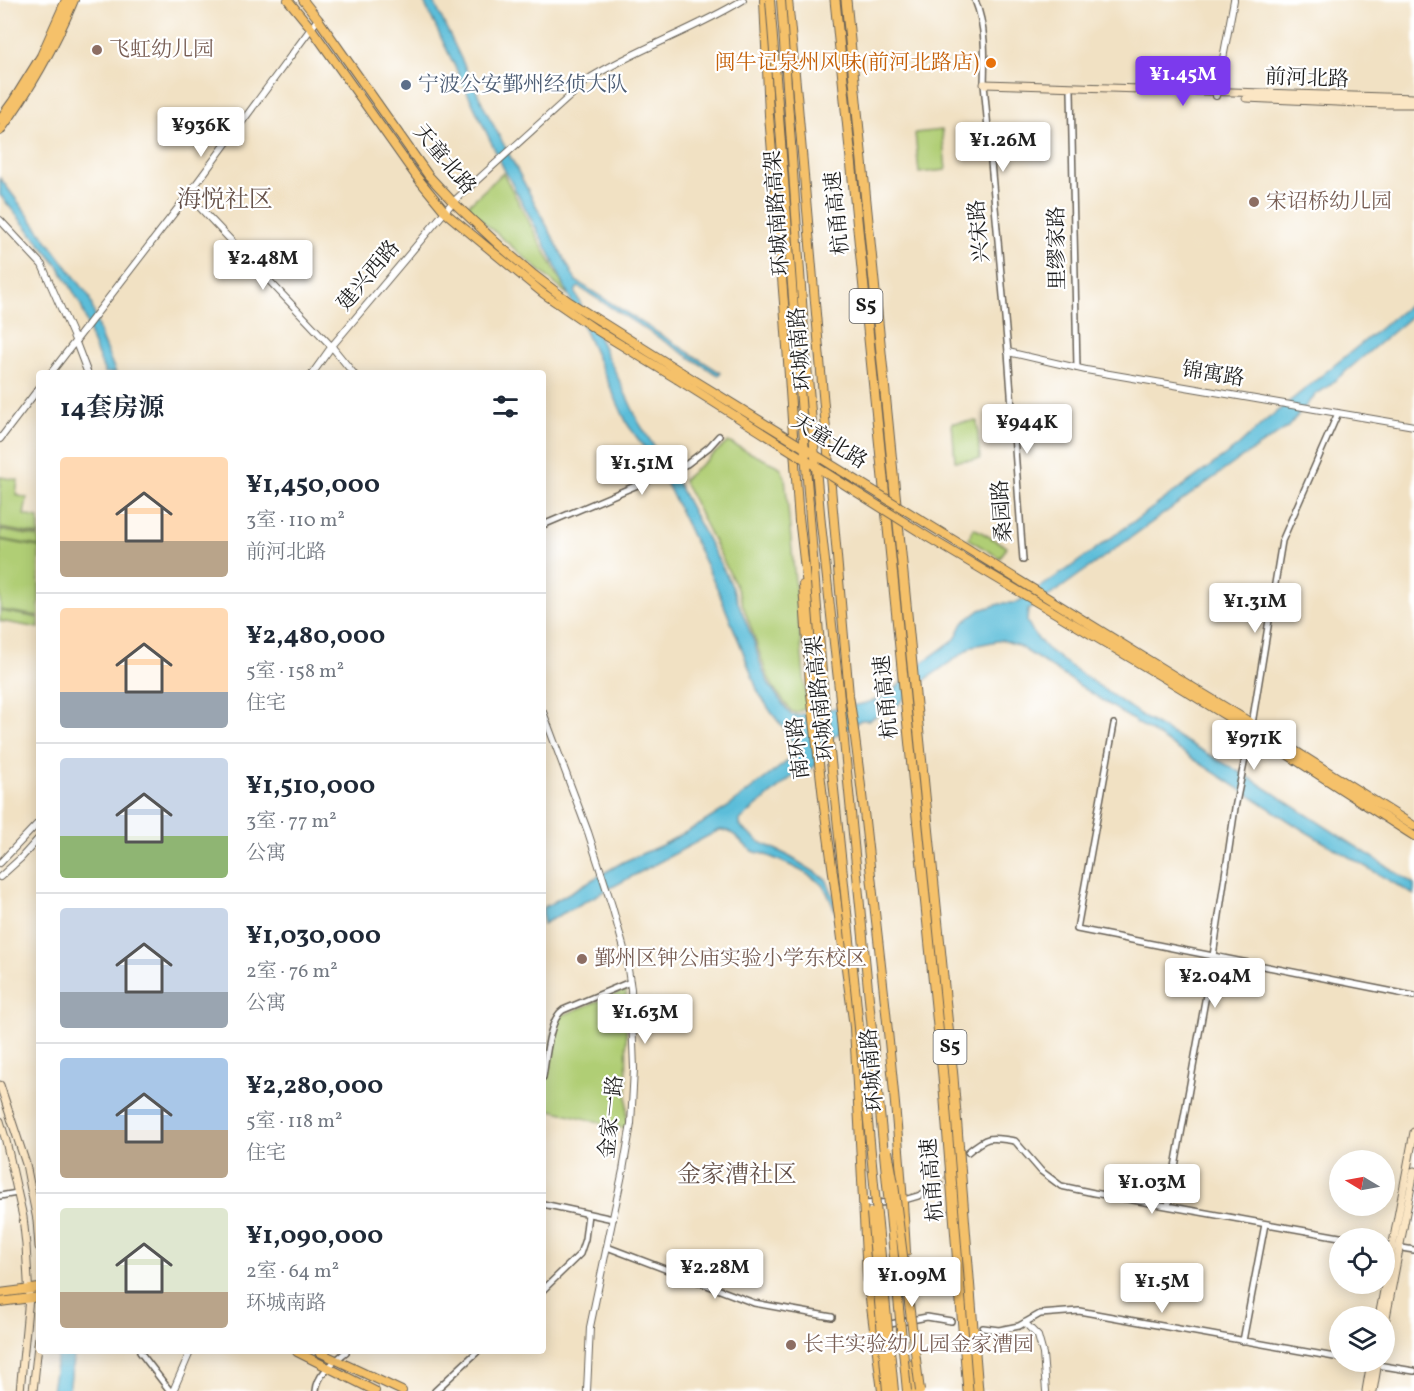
<!DOCTYPE html>
<html lang="zh">
<meta charset="utf-8">
<style>
:root{--surface:#fff;--page:#f6f6f7;--text:#1f2937;--muted:#747a83;--line:#e0e1e3;--accent:#7c3aed}
body{margin:0;font-family:Vollkorn,"Noto Serif SC",serif;background:var(--page);color:var(--text);height:100vh;display:flex;flex-direction:column;font-size:22px;white-space:nowrap}
*{box-sizing:border-box;margin:0}
p{font-size:20px;color:var(--muted)}
.icon{flex:none;width:33px;height:33px;fill:none;stroke:currentColor;stroke-width:2;stroke-linecap:round;stroke-linejoin:round}
.map{position:relative;flex:1;overflow:hidden}
.details{position:absolute;left:36px;top:370px;width:510px;height:984px;display:flex;flex-direction:column;background:var(--surface);border-radius:6px;box-shadow:0 3px 15px #0003}
.details>*{flex:none}
.needle{width:39px;rotate:280deg}
.buttons{position:absolute;left:1329px;top:1150px;display:grid;gap:12px}
.buttons a{display:grid;place-items:center;width:66px;height:66px;border-radius:50%;background:var(--surface);box-shadow:0 3px 15px #0003;font-size:30px}
.price{position:absolute;translate:-50% -51px;padding:0 14px;border-radius:6px;background:#fff;color:#222;font-size:20px;line-height:39px;filter:drop-shadow(0 2px 3px #0008)}
.price::after{content:'';position:absolute;left:50%;top:36px;width:18px;height:14px;margin-left:-9px;background:inherit;clip-path:polygon(0 0,100% 0,50% 100%)}
.price.current{background:var(--accent);color:#fff}
ul{padding:0;list-style:none}
li{display:flex;align-items:center;gap:18px;height:150px;padding:0 24px}
li+li{border-top:2px solid var(--line)}
li span{display:grid;place-items:center;flex:none;width:168px;height:120px;border-radius:6px;color:#555}
li>.icon{margin-inline-start:auto}
span .icon{width:72px;height:72px;fill:#fffc;stroke-width:1}
li b{font-size:26px}
h2{display:flex;justify-content:space-between;align-items:center;height:72px;padding:0 24px;font-size:26px}
.map>svg:first-child{display:block}
.green{fill:#b0ce75;stroke:#667548;stroke-width:1.5}
.water{fill:#5bbdd9;stroke:#3c6c7a;stroke-width:1.5}
.lines{fill:none;stroke-linecap:round;stroke-linejoin:round}
.minor-tunnel{stroke:#c6baa2;stroke-width:5;stroke-dasharray:5 2.5;stroke-linecap:butt}
.minor-casing{stroke:#676156;stroke-width:8}
.tertiary-casing{stroke:#676156;stroke-width:8}
.secondary-casing{stroke:#676156;stroke-width:9}
.primary-casing{stroke:#676156;stroke-width:10}
.trunk-casing{stroke:#676156;stroke-width:10}
.motorway-casing{stroke:#676156;stroke-width:11}
.minor{stroke:#fff;stroke-width:5}
.tertiary{stroke:#fff;stroke-width:6}
.secondary{stroke:#fbe6c4;stroke-width:7}
.primary{stroke:#f5c16b;stroke-width:8}
.trunk{stroke:#f5c16b;stroke-width:8}
.motorway{stroke:#f5c16b;stroke-width:9}
.primary-bridge-casing{stroke:#676156;stroke-width:10;stroke-linecap:butt}
.trunk-bridge-casing{stroke:#676156;stroke-width:10;stroke-linecap:butt}
.primary-bridge{stroke:#f5c16b;stroke-width:8}
.trunk-bridge{stroke:#f5c16b;stroke-width:8}
.education-dot{fill:#8d6e63;stroke:#fff;stroke-width:2}
.food-dot{fill:#e8710a;stroke:#fff;stroke-width:2}
.service-dot{fill:#5c6f8a;stroke:#fff;stroke-width:2}
.labels{text-anchor:middle;dominant-baseline:central;stroke-width:4.5;stroke-linejoin:round;paint-order:stroke}
.shield{fill:#fff;stroke:#606060;stroke-width:1.5}
.shield-label{font-size:20px;font-weight:bold;fill:#1c1c1c}
.education-label{font-size:21px;fill:#785e54;stroke:#fff;text-anchor:start}
.food-label{font-size:21px;fill:#c56008;stroke:#fff;text-anchor:end}
.street-label{font-size:21px;fill:#1c1c1c;stroke:#fff}
.service-label{font-size:21px;fill:#4e5e75;stroke:#fff;text-anchor:start}
.quarter-label{font-size:24px;fill:#66524a;stroke:#fff}
</style>
<div class="map">
<svg width="1414" height="1391" viewBox="0 0 1414 1391">
<rect width="100%" height="100%" fill="#fff"/>
<filter id="ink" filterUnits="userSpaceOnUse"><feTurbulence type="fractalNoise" baseFrequency=".0167" numOctaves="2"/><feDisplacementMap in="SourceGraphic" scale="12" xChannelSelector="R" yChannelSelector="G"/><feConvolveMatrix kernelMatrix="1 2 1 2 8 2 1 2 1" color-interpolation-filters="sRGB"/></filter>
<filter id="wash" filterUnits="userSpaceOnUse"><feTurbulence type="fractalNoise" baseFrequency=".008" numOctaves="4" result="noise"/><feDisplacementMap in="SourceGraphic" scale="24" xChannelSelector="R" yChannelSelector="G"/><feGaussianBlur stdDeviation="1.35" result="paint"/><feColorMatrix in="noise" values="0 0 0 0 0 0 0 0 0 0 0 0 0 0 0 0 0 1.4 0 .05"/><feComposite in="paint" operator="in"/></filter>
<g filter="url(#wash)">
<rect width="100%" height="100%" fill="#f1e1c3"/>
<!-- green -->
<path class="green" d="M942,130L946,170L919,173L915,133Z
M503,173L568,295L466,207Z
M977,421L980,459L955,461L952,423Z
M728,442L780,467L785,477L807,708L795,713L791,711L773,687L765,670L756,642L736,586L683,480Z
M0,477L18,480L16,495L27,498L24,515L39,518V535L0,528Z
M974,528L1007,547L1000,558L968,539Z
M0,530L39,537V546L0,539Z
M0,540L39,547V616L0,610Z
M0,611L39,618V628L0,621Z
M626,990L627,1129L543,1108V1094L555,1018Z"/>
<!-- water -->
<path class="water" d="M423,0H433L486,111L576,281L721,373L719,375L716,374L579,287L577,288L575,293L602,344L607,356L613,367L639,423L679,486L730,582L754,642L762,669L770,686L790,714C797,717 802,715 808,712L862,704L882,698L894,690L918,666L955,639L963,623L980,610L1003,603H1016L1065,571L1237,447L1264,422L1414,301V314L1326,388L1315,395L1287,428L1241,458L1058,590L1028,610L1027,621L1034,634L1046,648L1063,661L1148,720L1250,778L1414,884V895L1303,830L1017,645L1002,640L973,646L929,677L909,694L897,706L884,709L877,716L870,720H861L823,743L816,765L811,769L799,771L740,820V825L744,830L760,842L787,855L826,879L835,899V912C831,902 828,890 820,883C808,873 781,861 766,855C762,853 757,853 753,851C740,845 736,829 719,830L543,924V908L623,862L662,845L701,824L728,807L789,760L795,754L796,747L785,730L771,712L758,692L742,649L717,588L670,490L654,461L628,425L623,415L549,252L504,169Z
M0,178L89,296L102,340L116,373H105L91,338L89,330L81,305L69,284L59,267L0,195Z
M58,1352H74L69,1391H52Z"/>
</g>
<g filter="url(#ink)">
<g class="lines">
<!-- minor-tunnel -->
<path class="minor-tunnel" d="M940,1185L951,1172"/>
<!-- minor casing -->
<g class="minor-casing">
<path id="minor" d="M975,0C986,27 985,55 984,84L1008,352L1023,560
M1071,91L1077,368
M543,525L687,464L709,447L719,436
M1114,724L1077,929L1414,996
M543,1077C546,1060 549,1019 563,1010L630,982
M968,1152C988,1135 991,1137 1015,1141L1041,1171L1061,1186L1094,1193L1351,1239
M0,1196L17,1193
M901,1201L918,1196L940,1185
M543,1204L613,1219
M864,1204L892,1202
M1168,1206L1213,956L1235,808L1252,724L1282,541L1338,413
M1384,1245L1414,1250
M607,1247L754,1303L832,1317
M543,1290L580,1254L585,1239L588,1214
M885,1325L927,1317L951,1321
M983,1328L999,1330L1019,1326L1040,1314L1079,1311L1340,1358
M1243,1341L1265,1224
M140,1352L170,1391
M1359,1362L1414,1371
M316,1391C317,1374 334,1362 346,1352
M435,1391L477,1352"/>
</g>
<!-- tertiary casing -->
<g class="tertiary-casing">
<path id="tertiary" d="M1216,96L1234,0
M188,195L333,348L354,374
M0,220L42,265L75,340L88,374
M1008,352L1086,370L1414,426
M50,374L188,195L318,19
M312,374L332,346L453,202L590,78C639,48 694,30 743,0
M0,439L39,388
M543,712L588,832L612,906L626,956L631,989L634,1069L631,1124L623,1170L590,1327L587,1391
M0,863L39,822
M0,877L21,858L39,838
M1025,1323L1038,1336L1043,1354L1046,1391
M173,1391L190,1352"/>
</g>
<!-- secondary casing -->
<g class="secondary-casing">
<path id="secondary" d="M984,84L1414,98
M1246,98L1382,104H1414
M0,1085L26,1164L37,1220L39,1247
M0,1121L6,1141L23,1217L26,1245L29,1298L20,1391
M1379,1317L1414,1132
M1384,1328L1414,1171
M33,1391L39,1336
M1366,1391L1371,1362
M1373,1391L1378,1362"/>
</g>
<!-- primary casing -->
<g class="primary-casing">
<path id="primary" d="M288,0L311,28L416,176L447,214L544,294L595,329L677,379
M303,0L318,19L428,175L453,202L500,246L534,275L568,301L681,372
M764,0L769,115L784,303L799,522
M788,0L798,106L849,695C860,767 867,840 875,912C888,1025 900,1138 906,1252
M0,119L13,101L41,56L66,0
M0,131C31,89 54,48 74,0
M803,585L810,685L824,807L854,1027L867,1276L882,1391
M1179,679L1243,718L1414,826
M1176,685L1243,726L1414,836
M0,1293L39,1288
M0,1302L39,1297
M297,1352L375,1391
M319,1352L402,1391
M913,1363L915,1391"/>
</g>
<!-- trunk casing -->
<g class="trunk-casing">
<path id="trunk" d="M799,517L821,708"/>
</g>
<!-- motorway casing -->
<g class="motorway-casing">
<path id="motorway" d="M835,0L943,1076L968,1391
M846,0L953,1077L978,1391"/>
</g>
<!-- minor -->
<use href="#minor" class="minor"/>
<!-- tertiary -->
<use href="#tertiary" class="tertiary"/>
<!-- secondary -->
<use href="#secondary" class="secondary"/>
<!-- primary -->
<use href="#primary" class="primary"/>
<!-- trunk -->
<use href="#trunk" class="trunk"/>
<!-- motorway -->
<use href="#motorway" class="motorway"/>
<!-- primary-bridge casing -->
<g class="primary-bridge-casing">
<path id="primary-bridge" d="M681,372L1179,679
M677,379L931,539L1176,685"/>
</g>
<!-- trunk-bridge casing -->
<g class="trunk-bridge-casing">
<path id="trunk-bridge" d="M770,0L823,686L856,997L894,1391
M781,0L805,344L821,524L839,689L907,1391
M888,1151L894,1184L920,1391
M871,1213L887,1391"/>
</g>
<!-- primary-bridge -->
<use href="#primary-bridge" class="primary-bridge"/>
<!-- trunk-bridge -->
<use href="#trunk-bridge" class="trunk-bridge"/>
</g>
</g>
<!-- markers -->
<g class="education-dot">
<circle cx="97" cy="50" r="6"/>
<circle cx="1254" cy="202" r="6"/>
<circle cx="582" cy="959" r="6"/>
<circle cx="791" cy="1345" r="6"/>
</g>
<circle class="food-dot" cx="991" cy="63" r="6"/>
<circle class="service-dot" cx="406" cy="85" r="6"/>
<g class="labels">
<!-- shield labels -->
<g class="shield">
<rect x="849.5" y="289" width="33" height="34" rx="4.5"/>
<rect x="933.5" y="1030" width="33" height="34" rx="4.5"/>
</g>
<g class="shield-label">
<text x="866" y="306">S5</text>
<text x="950" y="1047">S5</text>
</g>
<!-- education labels -->
<g class="education-label">
<text x="109" y="50">飞虹幼儿园</text>
<text x="1266" y="202">宋诏桥幼儿园</text>
<text x="594" y="959">鄞州区钟公庙实验小学东校区</text>
<text x="803" y="1345">长丰实验幼儿园金家漕园</text>
</g>
<!-- food labels -->
<g class="food-label">
<text x="979" y="63">闽牛记泉州风味(前河北路店)</text>
</g>
<!-- street labels -->
<g class="street-label">
<text transform="translate(1307 79) rotate(2)">前河北路</text>
<text transform="translate(444 160) rotate(50)">天童北路</text>
<text transform="translate(778 213) rotate(-94)">环城南路高架</text>
<text transform="translate(838 213) rotate(-96)">杭甬高速</text>
<text transform="translate(980 231) rotate(-95)">兴宋路</text>
<text transform="translate(1058 248) rotate(-91)">里缪家路</text>
<text transform="translate(369 276) rotate(-50)">建兴西路</text>
<text transform="translate(801 349) rotate(-95)">环城南路</text>
<text transform="translate(1213 375) rotate(9)">锦寓路</text>
<text transform="translate(829 442) rotate(32)">天童北路</text>
<text transform="translate(1003 511) rotate(-94)">桑园路</text>
<text transform="translate(887 697) rotate(-96)">杭甬高速</text>
<text transform="translate(821 698) rotate(-96)">环城南路高架</text>
<text transform="translate(799 748) rotate(-97)">南环路</text>
<text transform="translate(873 1070) rotate(-95)">环城南路</text>
<text transform="translate(612 1117) rotate(-84)">金家一路</text>
<text transform="translate(933 1180) rotate(-95)">杭甬高速</text>
</g>
<!-- service labels -->
<g class="service-label">
<text x="418" y="85">宁波公安鄞州经侦大队</text>
</g>
<!-- quarter labels -->
<g class="quarter-label">
<text x="225" y="201">海悦社区</text>
<text x="737" y="1176">金家漕社区</text>
</g>
</g>
</svg>
<div class="buttons">
<a><svg class="needle" viewBox="-14 -14 28 28"><path d="M0-13l5 13h-10z" fill="#e53935"/><path d="M0 13l5-13h-10z" fill="#747a83"/></svg></a>
<a><svg class="icon" aria-label="locate" viewBox="0 0 24 24"><circle cx="12" cy="12" r="6"/><path d="M12 2v4M12 18v4M2 12h4M18 12h4"/></svg></a>
<a><svg class="icon" aria-label="layers" viewBox="0 0 24 24"><path d="M12 4l9 5-9 5-9-5zM3 14l9 5 9-5"/></svg></a>
</div>
<b class="price current" style="left:1183px;top:107px">¥1.45M</b>
<b class="price" style="left:201px;top:158px">¥936K</b>
<b class="price" style="left:1003px;top:173px">¥1.26M</b>
<b class="price" style="left:263px;top:291px">¥2.48M</b>
<b class="price" style="left:1027px;top:455px">¥944K</b>
<b class="price" style="left:642px;top:496px">¥1.51M</b>
<b class="price" style="left:1255px;top:634px">¥1.31M</b>
<b class="price" style="left:1254px;top:771px">¥971K</b>
<b class="price" style="left:1215px;top:1009px">¥2.04M</b>
<b class="price" style="left:645px;top:1045px">¥1.63M</b>
<b class="price" style="left:1152px;top:1215px">¥1.03M</b>
<b class="price" style="left:715px;top:1300px">¥2.28M</b>
<b class="price" style="left:912px;top:1308px">¥1.09M</b>
<b class="price" style="left:1162px;top:1314px">¥1.5M</b>
<section class="details">
<h2>14套房源<svg class="icon" aria-label="filters" viewBox="0 0 24 24"><path d="M4 7h16M4 17h16"/><circle cx="9" cy="7" r="2"/><circle cx="15" cy="17" r="2"/></svg></h2>
<ul>
<li><span style="background:linear-gradient(#ffd9b3 70%,#b9a48a 0)"><svg class="icon" aria-label="home" viewBox="0 0 24 24"><path d="M3 11l9-7 9 7M6 9v11h12V9"/></svg></span><div><b>¥1,450,000</b><p>3室 · 110 m²</p><p>前河北路</p></div></li>
<li><span style="background:linear-gradient(#ffd9b3 70%,#9aa5b1 0)"><svg class="icon" aria-label="home" viewBox="0 0 24 24"><path d="M3 11l9-7 9 7M6 9v11h12V9"/></svg></span><div><b>¥2,480,000</b><p>5室 · 158 m²</p><p>住宅</p></div></li>
<li><span style="background:linear-gradient(#c9d6e8 65%,#8fb573 0)"><svg class="icon" aria-label="home" viewBox="0 0 24 24"><path d="M3 11l9-7 9 7M6 9v11h12V9"/></svg></span><div><b>¥1,510,000</b><p>3室 · 77 m²</p><p>公寓</p></div></li>
<li><span style="background:linear-gradient(#c9d6e8 70%,#9aa5b1 0)"><svg class="icon" aria-label="home" viewBox="0 0 24 24"><path d="M3 11l9-7 9 7M6 9v11h12V9"/></svg></span><div><b>¥1,030,000</b><p>2室 · 76 m²</p><p>公寓</p></div></li>
<li><span style="background:linear-gradient(#a9c7e8 60%,#b9a48a 0)"><svg class="icon" aria-label="home" viewBox="0 0 24 24"><path d="M3 11l9-7 9 7M6 9v11h12V9"/></svg></span><div><b>¥2,280,000</b><p>5室 · 118 m²</p><p>住宅</p></div></li>
<li><span style="background:linear-gradient(#dfe7d0 70%,#b9a48a 0)"><svg class="icon" aria-label="home" viewBox="0 0 24 24"><path d="M3 11l9-7 9 7M6 9v11h12V9"/></svg></span><div><b>¥1,090,000</b><p>2室 · 64 m²</p><p>环城南路</p></div></li>
</ul>
</section>
</div>
